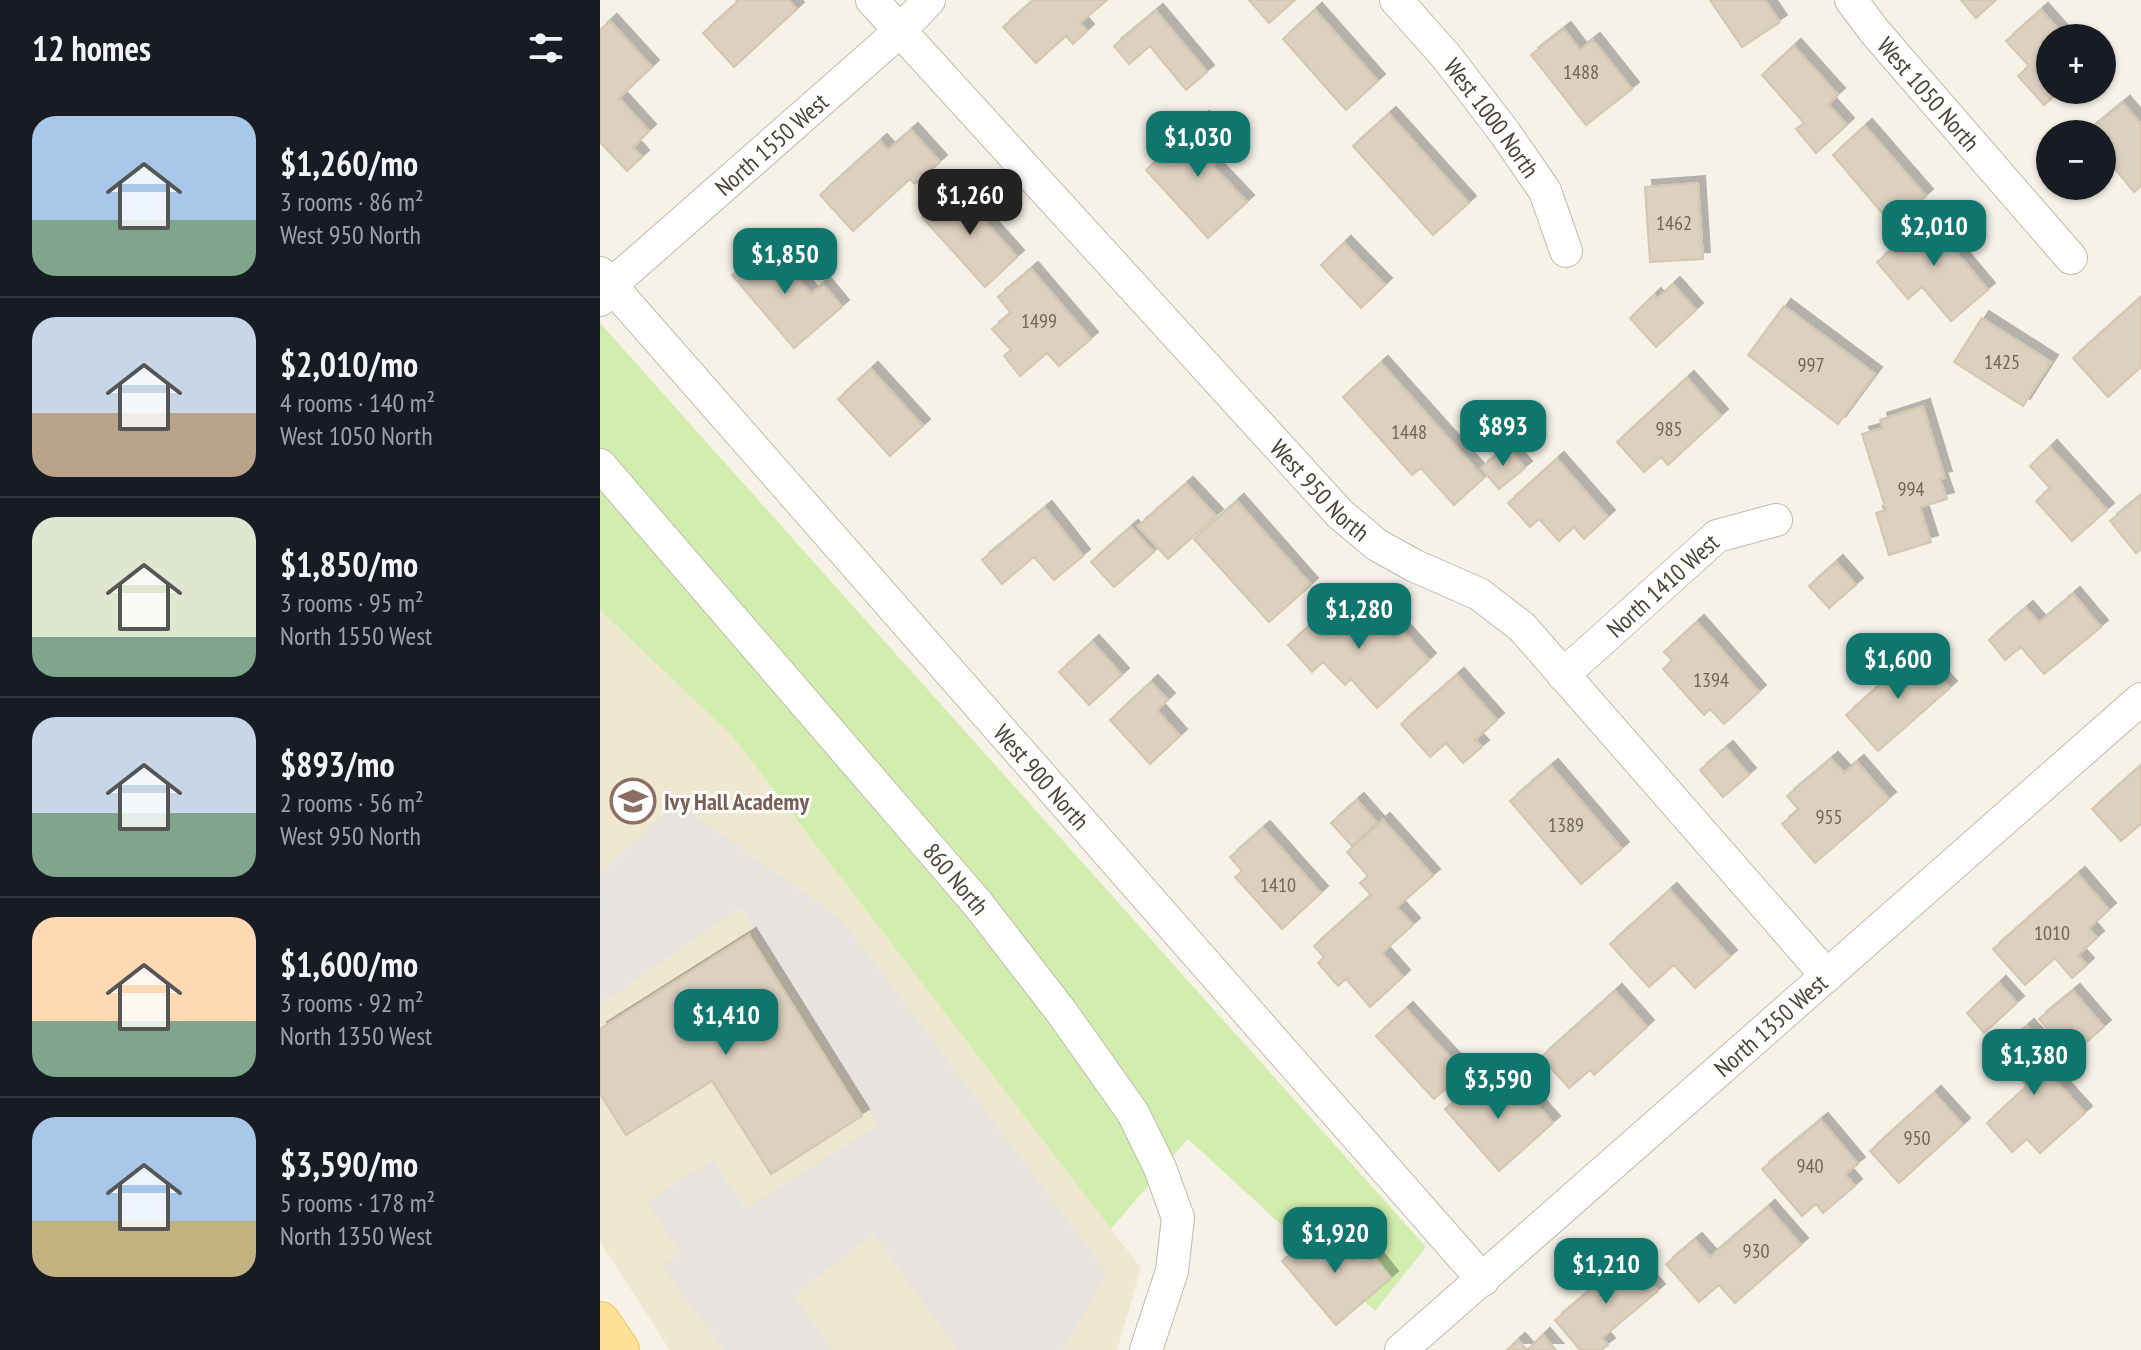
<!DOCTYPE html>
<meta charset="utf-8">
<style>
:root{--surface:#171b24;--page:#242831;--text:#f1f3f6;--muted:#9ea1a6;--line:#363941;--accent:#0f766e}
body{margin:0;font-family:"PT Sans Narrow",sans-serif;background:var(--page);color:var(--text);height:100vh;display:flex;flex-direction:column;font-size:30px;white-space:nowrap}
*{box-sizing:border-box;margin:0}
p{font-size:26px;color:var(--muted)}
.icon{flex:none;width:44px;height:44px;fill:none;stroke:currentColor;stroke-width:2;stroke-linecap:round;stroke-linejoin:round}
.map{position:relative;flex:1;overflow:hidden}
.details{display:flex;flex-direction:column;background:var(--surface);width:600px}
.details>*{flex:none}
.controls{position:absolute;left:1436px;top:24px;display:grid;gap:16px}
.controls a{display:grid;place-items:center;width:80px;height:80px;border-radius:50%;background:var(--surface);box-shadow:0 2px 6px #0004;font-size:40px}
.price{position:absolute;translate:-50% -68px;padding:0 18px;border-radius:16px;background:var(--accent);color:#fff;font-size:26px;line-height:52px;filter:drop-shadow(0 2px 4px #0008)}
.price::after{content:'';position:absolute;left:50%;top:48px;width:24px;height:18px;margin-left:-12px;background:inherit;clip-path:polygon(0 0,100% 0,50% 100%)}
.price.selected{background:#222;color:#fff}
ul{padding:0;list-style:none}
li{display:flex;align-items:center;gap:24px;height:200px;padding:0 32px}
li+li{border-top:2px solid var(--line)}
li span{display:grid;place-items:center;flex:none;width:224px;height:160px;border-radius:24px;color:#555}
li>.icon{margin-inline-start:auto}
span .icon{width:96px;height:96px;fill:#fffc;stroke-width:1}
li b{font-size:34px}
h2{display:flex;justify-content:space-between;align-items:center;height:96px;padding:0 32px;font-size:34px}
main{display:flex;flex:1;min-height:0}
.map>svg:first-child{display:block}
.education{fill:#f0e7d1}
.green{fill:#d1eeae}
.parking{fill:#e7e4e0}
.building{fill:#dcd0bf;stroke:#d4c6af;stroke-width:2;filter:url(#shadow)}
.lines{fill:none;stroke-linecap:round;stroke-linejoin:round}
.minor-casing{stroke:#c2baaa;stroke-width:34}
.major-casing{stroke:#f0c35d;stroke-width:42}
.minor{stroke:#fff;stroke-width:32}
.major{stroke:#ffe298;stroke-width:40}
.labels{text-anchor:middle;dominant-baseline:central;stroke-width:6;stroke-linejoin:round;paint-order:stroke}
.number-label{font-size:20px;fill:#6e6658}
.street-label{font-size:24px;fill:#4a4236;stroke:#fff}
.education-label{font-size:24px;font-weight:bold;fill:#785e54;stroke:#fff;text-anchor:start}
</style>
<main>
<section class="details">
<h2>12 homes<svg class="icon" aria-label="filters" viewBox="0 0 24 24"><path d="M4 7h16M4 17h16"/><circle cx="9" cy="7" r="2"/><circle cx="15" cy="17" r="2"/></svg></h2>
<ul>
<li><span style="background:linear-gradient(#a9c7e8 65%,#7fa58c 0)"><svg class="icon" aria-label="home" viewBox="0 0 24 24"><path d="M3 11l9-7 9 7M6 9v11h12V9"/></svg></span><div><b>$1,260/mo</b><p>3 rooms · 86 m²</p><p>West 950 North</p></div></li>
<li><span style="background:linear-gradient(#c9d6e8 60%,#b9a48a 0)"><svg class="icon" aria-label="home" viewBox="0 0 24 24"><path d="M3 11l9-7 9 7M6 9v11h12V9"/></svg></span><div><b>$2,010/mo</b><p>4 rooms · 140 m²</p><p>West 1050 North</p></div></li>
<li><span style="background:linear-gradient(#dfe7d0 75%,#7fa58c 0)"><svg class="icon" aria-label="home" viewBox="0 0 24 24"><path d="M3 11l9-7 9 7M6 9v11h12V9"/></svg></span><div><b>$1,850/mo</b><p>3 rooms · 95 m²</p><p>North 1550 West</p></div></li>
<li><span style="background:linear-gradient(#c9d6e8 60%,#7fa58c 0)"><svg class="icon" aria-label="home" viewBox="0 0 24 24"><path d="M3 11l9-7 9 7M6 9v11h12V9"/></svg></span><div><b>$893/mo</b><p>2 rooms · 56 m²</p><p>West 950 North</p></div></li>
<li><span style="background:linear-gradient(#ffd9b3 65%,#7fa58c 0)"><svg class="icon" aria-label="home" viewBox="0 0 24 24"><path d="M3 11l9-7 9 7M6 9v11h12V9"/></svg></span><div><b>$1,600/mo</b><p>3 rooms · 92 m²</p><p>North 1350 West</p></div></li>
<li><span style="background:linear-gradient(#a9c7e8 65%,#c2b280 0)"><svg class="icon" aria-label="home" viewBox="0 0 24 24"><path d="M3 11l9-7 9 7M6 9v11h12V9"/></svg></span><div><b>$3,590/mo</b><p>5 rooms · 178 m²</p><p>North 1350 West</p></div></li>
</ul>
</section>
<div class="map">
<svg width="1541" height="1350" viewBox="0 0 1541 1350">
<defs>
<filter id="shadow"><feDropShadow dx="7" dy="-7" stdDeviation="0" flood-color="#0004"/></filter>
</defs>
<rect width="100%" height="100%" fill="#f6f2e8"/>
<!-- education -->
<path class="education" d="M0,610L133,737L541,1268L517,1350H70L0,1242Z"/>
<!-- green -->
<path class="green" d="M0,323L826,1247L775,1311L588,1139L511,1229L133,737L0,610Z"/>
<!-- parking -->
<path class="parking" d="M76,802L241,919L507,1273L463,1350H359L273,1234L193,1296L233,1350H124L62,1265L81,1252L47,1202L112,1160L145,1209L278,1125L141,907L0,1004V873Z"/>
<!-- building -->
<path class="building" d="M136,0H189L197,9L134,67L103,33L138,2Z
M434,0H507L480,23L487,31L473,44L466,36L436,63L403,27Z
M649,0H695L669,23Z
M1110,0H1165L1180,22L1142,47Z
M1361,0H1396L1376,18Z
M715,10L778,81L746,110L683,39Z
M1441,10L1466,38H1450V90H1461L1444,105L1418,76L1429,66L1406,41Z
M556,11L607,72L586,90L550,46L529,64L514,46Z
M10,21L52,67L19,98L49,131L33,147L42,157L27,171L0,142V30Z
M964,29L980,50L993,40L1032,89L986,125L931,55Z
M1194,46L1238,95L1228,104L1247,125L1216,153L1196,129L1204,123L1162,75Z
M1523,103L1541,124V186L1534,192L1502,153V134L1486,133Z
M789,114L869,203L833,235L753,146Z
M602,118L630,149L612,165L647,202L608,238L546,170Z
M1265,126L1326,196L1293,226L1233,155Z
M311,130L340,162L315,184L310,179L253,231L220,195L280,141L288,150Z
M1098,183L1103,259L1050,262L1045,187Z
M354,187L417,257L385,287L322,217Z
M1336,212L1359,241L1352,247L1388,290L1351,321L1322,287L1308,299L1277,262Z
M744,243L785,285L761,308L721,265Z
M169,244L211,294L223,284L242,307L194,348L132,275Z
M431,269L491,339L459,366L447,353L420,376L404,356L411,350L392,329L411,313L398,297Z
M1073,284L1096,310L1056,347L1030,318L1054,295L1057,299Z
M1541,297V367L1508,397L1473,358Z
M1184,306L1275,374L1238,424L1148,355Z
M1382,318L1451,362L1423,406L1354,362Z
M781,363L884,478L854,505L821,468L812,475L743,397Z
M271,369L323,426L290,456L238,399Z
M1087,378L1121,416L1068,465L1061,457L1044,472L1017,442Z
M1323,406L1345,478L1340,479L1347,499L1320,507L1331,542L1289,555L1276,513L1286,510L1262,434L1283,428L1280,420Z
M907,446L925,468L899,489L881,468Z
M1450,447L1507,510L1472,541L1436,501L1450,488L1430,466Z
M957,459L1008,517L984,539L974,527L959,541L939,519L930,527L908,503Z
M586,484L616,516L568,559L538,526Z
M1541,495V549L1536,553L1510,521Z
M637,501L711,585L669,622L594,539Z
M445,508L483,556L454,580L434,557L402,584L382,560Z
M531,527L554,552L514,587L491,562Z
M1236,562L1256,585L1229,608L1209,586Z
M1473,594L1501,627L1444,674L1421,647L1405,660L1389,640L1426,608L1439,623Z
M742,596L765,621L772,614L794,638L802,630L829,660L777,708L751,679L745,685L723,662L712,672L688,645Z
M1097,622L1159,692L1124,724L1110,709L1104,715L1063,669L1072,660L1064,652Z
M492,642L522,675L489,705L459,672Z
M1317,652L1350,688L1278,751L1246,715Z
M857,675L897,720L875,740L882,747L863,763L846,743L830,757L801,724Z
M551,682L568,700L557,710L580,736L550,764L510,720Z
M1126,748L1149,775L1123,797L1100,770Z
M1231,759L1244,773L1257,762L1289,799L1215,863L1182,824L1199,810L1187,796Z
M1541,765V824L1521,841L1492,809Z
M951,766L1022,849L981,884L910,801Z
M757,800L777,823L752,846L731,823Z
M783,820L833,876L797,907L813,925L782,953L803,977L770,1007L746,979L738,986L718,963L724,957L714,946L771,895L760,883L768,876L747,852Z
M663,828L721,893L682,929L635,877L642,871L630,857Z
M1478,874L1509,910L1489,928L1497,938L1478,955L1487,965L1472,978L1455,958L1425,985L1393,949Z
M1070,890L1130,957L1095,988L1074,965L1049,987L1010,944Z
M149,935L262,1116L171,1174L112,1081L26,1135L0,1094V1029Z
M1399,983L1417,1003L1384,1033L1367,1013Z
M1015,991L1047,1027L994,1075L990,1070L969,1088L941,1057Z
M1473,991L1504,1027L1470,1056L1439,1019Z
M806,1009L864,1072L834,1099L776,1036Z
M1427,1026L1461,1063L1450,1074L1485,1113L1440,1153L1427,1139L1412,1152L1387,1123L1427,1086L1397,1053Z
M885,1073L915,1106L928,1095L953,1123L899,1171L845,1109Z
M1334,1093L1363,1125L1299,1183L1270,1151Z
M1221,1120L1258,1164L1245,1174L1255,1186L1223,1213L1216,1204L1202,1216L1162,1169Z
M1168,1207L1201,1245L1135,1303L1119,1285L1099,1302L1066,1264L1095,1240L1110,1257Z
M724,1227L753,1261L768,1249L791,1278L736,1325L682,1261Z
M1029,1257L1058,1291L1002,1338L1008,1345L1001,1350H980L955,1320Z
M943,1335L956,1350H907L918,1340L927,1350Z"/>
<g class="lines">
<!-- minor casing -->
<g class="minor-casing">
<g id="minor">
<path id="s1" d="M272,0L740,514L777,545L815,566L879,594L922,627L1227,976"/>
<path id="s2" d="M796,0L846,56L905,133L945,191L966,251"/>
<path id="s3" d="M1251,0L1275,32L1471,258"/>
<path id="s4" d="M0,273L883,1280"/>
<path id="s5" d="M0,300L11,285L300,31L329,0"/>
<path id="s6" d="M0,465L378,904L463,1014L533,1113L560,1168L578,1218L572,1271L546,1350"/>
<path id="s7" d="M963,675L1117,536L1176,520"/>
<path id="s8" d="M801,1350L1541,699"/>
</g>
</g>
<!-- major casing -->
<g class="major-casing">
<path id="major" d="M0,1322L19,1350"/>
</g>
<!-- minor -->
<use href="#minor" class="minor"/>
<!-- major -->
<use href="#major" class="major"/>
</g>
<!-- icons -->
<defs>
<g id="school-ring" transform="scale(2.3)"><circle r="9.5" fill="#fff" stroke="#8d6e63" stroke-width="1.5"/><path d="M0-5L7-2L0 1L-7-2ZM-4 1L0 2.5L4 1V4Q0 6-4 4Z" fill="#8d6e63"/></g>
</defs>
<g fill-rule="evenodd">
<use href="#school-ring" x="33" y="801"/>
</g>
<g class="labels">
<!-- number labels -->
<g class="number-label">
<text x="981" y="72">1488</text>
<text x="1074" y="223">1462</text>
<text x="439" y="321">1499</text>
<text x="1402" y="362">1425</text>
<text x="1211" y="365">997</text>
<text x="1069" y="429">985</text>
<text x="809" y="432">1448</text>
<text x="1311" y="489">994</text>
<text x="1111" y="680">1394</text>
<text x="1229" y="817">955</text>
<text x="966" y="825">1389</text>
<text x="678" y="885">1410</text>
<text x="1452" y="933">1010</text>
<text x="1317" y="1138">950</text>
<text x="1210" y="1166">940</text>
<text x="1156" y="1251">930</text>
</g>
<!-- street labels -->
<g class="street-label">
<text stroke="none"><textPath href="#s3" startOffset="122">West 1050 North</textPath></text>
<text stroke="none"><textPath href="#s2" startOffset="152">West 1000 North</textPath></text>
<text stroke="none"><textPath href="#s5" startOffset="232">North 1550 West</textPath></text>
<text stroke="none"><textPath href="#s1" startOffset="664">West 950 North</textPath></text>
<text stroke="none"><textPath href="#s7" startOffset="134">North 1410 West</textPath></text>
<text stroke="none"><textPath href="#s4" startOffset="670">West 900 North</textPath></text>
<text stroke="none"><textPath href="#s6" startOffset="546">860 North</textPath></text>
<text stroke="none"><textPath href="#s8" startOffset="492">North 1350 West</textPath></text>
</g>
<!-- education labels -->
<g class="education-label">
<text x="64" y="801">Ivy Hall Academy</text>
</g>
</g>
</svg>
<div class="controls">
<a>+</a>
<a>−</a>
</div>
<b class="price" style="left:598px;top:179px">$1,030</b>
<b class="price selected" style="left:370px;top:237px">$1,260</b>
<b class="price" style="left:1334px;top:268px">$2,010</b>
<b class="price" style="left:185px;top:296px">$1,850</b>
<b class="price" style="left:903px;top:468px">$893</b>
<b class="price" style="left:759px;top:651px">$1,280</b>
<b class="price" style="left:1298px;top:701px">$1,600</b>
<b class="price" style="left:126px;top:1057px">$1,410</b>
<b class="price" style="left:1434px;top:1097px">$1,380</b>
<b class="price" style="left:898px;top:1121px">$3,590</b>
<b class="price" style="left:735px;top:1275px">$1,920</b>
<b class="price" style="left:1006px;top:1306px">$1,210</b>
</div>
</main>
